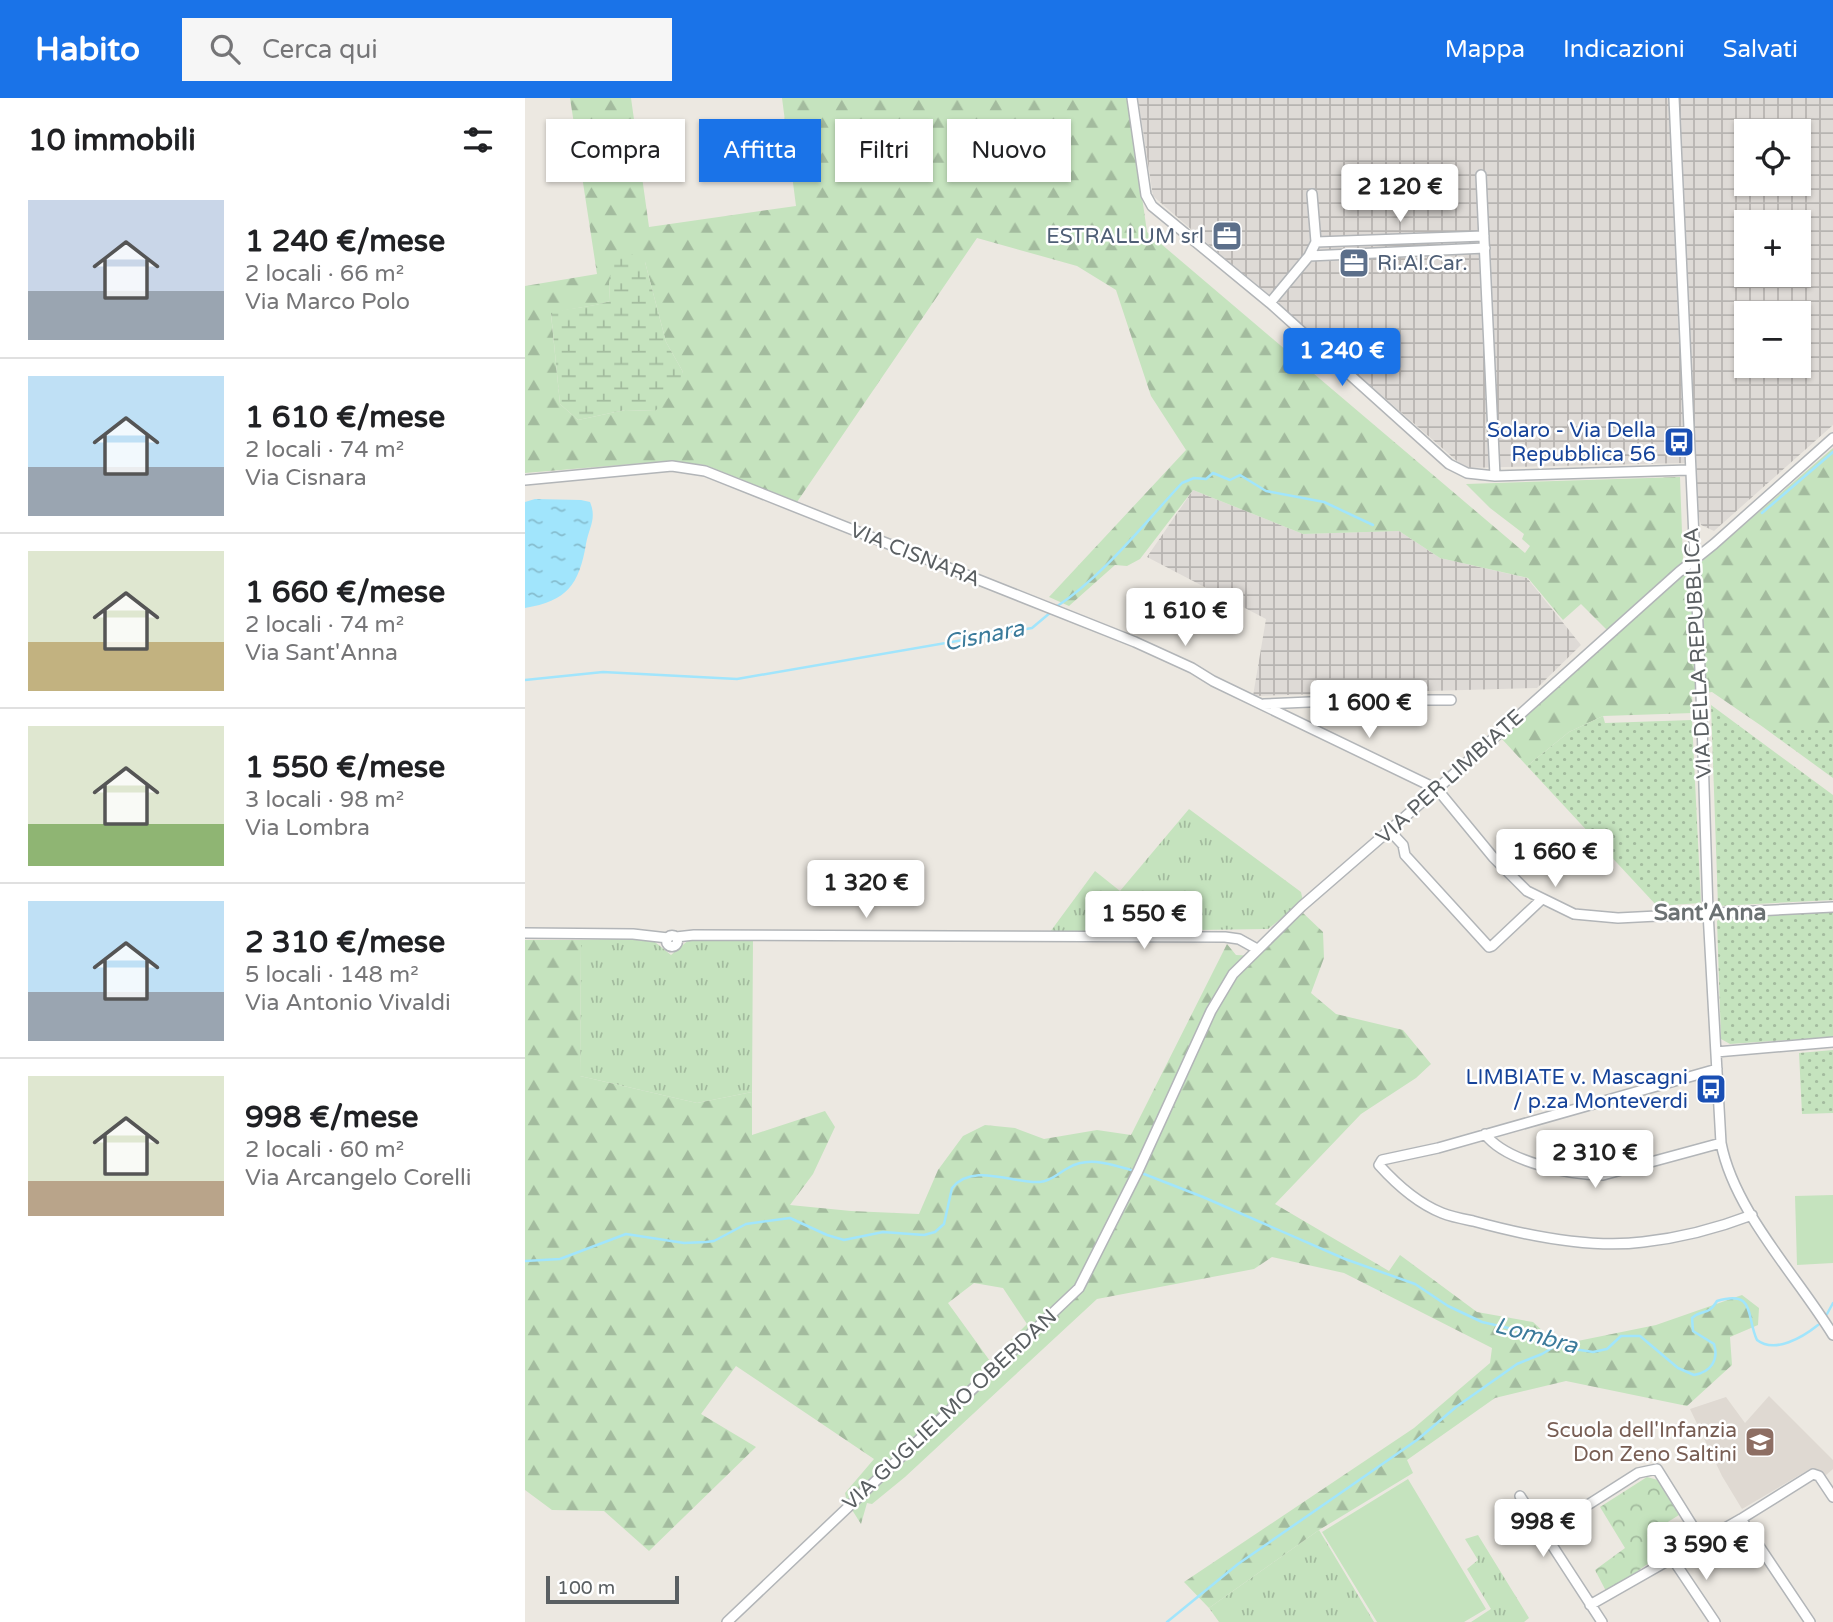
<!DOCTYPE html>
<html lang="it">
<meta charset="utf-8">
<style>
:root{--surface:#fff;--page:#f6f6f6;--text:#202124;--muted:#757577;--line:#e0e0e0;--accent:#1a73e8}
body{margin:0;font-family:"Varela Round",sans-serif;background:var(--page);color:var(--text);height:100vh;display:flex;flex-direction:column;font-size:26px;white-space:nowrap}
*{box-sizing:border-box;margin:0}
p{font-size:23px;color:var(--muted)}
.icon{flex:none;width:38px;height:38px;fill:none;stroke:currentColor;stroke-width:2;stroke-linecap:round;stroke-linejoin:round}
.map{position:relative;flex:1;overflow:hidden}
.side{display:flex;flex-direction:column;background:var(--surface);width:525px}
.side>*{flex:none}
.guide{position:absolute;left:21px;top:21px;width:665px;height:63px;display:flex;gap:14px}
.controls{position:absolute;left:1209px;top:21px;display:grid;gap:14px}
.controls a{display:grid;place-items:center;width:77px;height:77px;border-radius:0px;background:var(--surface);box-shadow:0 2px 5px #0004;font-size:35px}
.scale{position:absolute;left:21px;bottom:18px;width:133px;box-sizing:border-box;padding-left:7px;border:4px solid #5a5f62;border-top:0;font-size:19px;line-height:24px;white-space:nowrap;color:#5a5f62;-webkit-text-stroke:5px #fff;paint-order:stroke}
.price{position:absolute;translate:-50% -60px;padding:0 16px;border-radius:7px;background:#fff;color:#222;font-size:23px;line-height:46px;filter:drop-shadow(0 2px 4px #0008)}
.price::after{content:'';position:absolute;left:50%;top:42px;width:21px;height:16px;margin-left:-10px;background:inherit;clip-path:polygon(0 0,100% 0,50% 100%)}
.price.current{background:var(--accent);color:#fff}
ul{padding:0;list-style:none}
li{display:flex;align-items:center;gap:21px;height:175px;padding:0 28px}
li+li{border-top:2px solid var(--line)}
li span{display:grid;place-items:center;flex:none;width:196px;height:140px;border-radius:0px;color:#555}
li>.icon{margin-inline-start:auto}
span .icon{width:84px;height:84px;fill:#fffc;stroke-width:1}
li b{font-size:30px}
h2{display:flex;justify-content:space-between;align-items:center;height:84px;padding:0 28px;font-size:30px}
.chip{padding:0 24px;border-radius:0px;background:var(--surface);box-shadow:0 2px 5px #0004;font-size:24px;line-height:63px}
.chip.current{background:var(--accent);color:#fff}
header{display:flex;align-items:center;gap:42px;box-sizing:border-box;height:98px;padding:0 35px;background:var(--accent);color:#fff}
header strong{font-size:33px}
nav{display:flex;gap:38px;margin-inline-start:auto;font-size:24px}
.search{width:490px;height:63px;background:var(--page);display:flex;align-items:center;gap:18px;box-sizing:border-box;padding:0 24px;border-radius:0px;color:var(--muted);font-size:26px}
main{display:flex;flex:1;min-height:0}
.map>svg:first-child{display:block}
.industrial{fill:url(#industrial-grid);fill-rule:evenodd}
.education{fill:#dfd9d2}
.grass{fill:url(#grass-tufts)}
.forest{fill:url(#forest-firs);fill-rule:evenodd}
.wetland{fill:url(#wetland-marsh)}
.park{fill:url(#park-crowns)}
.garden{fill:url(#garden-dots)}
.pitch{fill:#c5e3be}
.water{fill:url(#water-ripples)}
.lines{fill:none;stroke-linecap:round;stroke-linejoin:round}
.stream{stroke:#a1e5fc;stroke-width:2.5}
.street-casing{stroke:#b2b5b8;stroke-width:12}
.street{stroke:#fff;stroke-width:9}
.labels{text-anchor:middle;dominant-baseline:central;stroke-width:5;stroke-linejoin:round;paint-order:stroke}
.service-label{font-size:21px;fill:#4e5e75;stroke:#fff;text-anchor:end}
.transit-label{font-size:21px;fill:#164399;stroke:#fff;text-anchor:end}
.street-label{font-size:21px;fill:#5a5f62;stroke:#fff}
.education-label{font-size:21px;fill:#785e54;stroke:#fff;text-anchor:end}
.water-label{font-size:23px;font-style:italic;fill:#3b7b9b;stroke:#fff}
.neighbourhood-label{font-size:23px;font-weight:bold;fill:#6b7173;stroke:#fff}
</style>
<header>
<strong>Habito</strong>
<div class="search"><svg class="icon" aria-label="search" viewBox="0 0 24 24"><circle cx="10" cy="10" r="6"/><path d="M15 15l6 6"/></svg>Cerca qui</div>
<nav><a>Mappa</a><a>Indicazioni</a><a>Salvati</a></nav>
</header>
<main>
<section class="side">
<h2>10 immobili<svg class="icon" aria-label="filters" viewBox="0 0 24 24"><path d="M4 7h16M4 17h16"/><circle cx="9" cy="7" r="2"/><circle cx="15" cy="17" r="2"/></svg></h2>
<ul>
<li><span style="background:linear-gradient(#c9d6e8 65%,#9aa5b1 0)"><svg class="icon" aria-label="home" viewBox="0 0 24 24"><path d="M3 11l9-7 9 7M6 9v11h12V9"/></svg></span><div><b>1 240 €/mese</b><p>2 locali · 66 m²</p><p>Via Marco Polo</p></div></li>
<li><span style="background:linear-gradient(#bfe0f5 65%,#9aa5b1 0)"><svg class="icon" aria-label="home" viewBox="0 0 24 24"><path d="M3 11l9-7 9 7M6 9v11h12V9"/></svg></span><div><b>1 610 €/mese</b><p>2 locali · 74 m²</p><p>Via Cisnara</p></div></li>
<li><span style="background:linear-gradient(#dfe7d0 65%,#c2b280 0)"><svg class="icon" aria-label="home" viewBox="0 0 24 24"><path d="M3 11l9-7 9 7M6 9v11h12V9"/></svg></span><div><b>1 660 €/mese</b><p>2 locali · 74 m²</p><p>Via Sant'Anna</p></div></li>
<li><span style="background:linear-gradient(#dfe7d0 70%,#8fb573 0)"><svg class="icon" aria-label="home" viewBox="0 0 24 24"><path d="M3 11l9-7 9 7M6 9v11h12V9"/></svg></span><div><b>1 550 €/mese</b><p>3 locali · 98 m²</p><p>Via Lombra</p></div></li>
<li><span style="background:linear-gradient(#bfe0f5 65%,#9aa5b1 0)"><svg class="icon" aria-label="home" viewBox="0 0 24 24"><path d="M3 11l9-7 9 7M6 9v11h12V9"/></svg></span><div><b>2 310 €/mese</b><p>5 locali · 148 m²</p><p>Via Antonio Vivaldi</p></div></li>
<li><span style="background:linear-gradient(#dfe7d0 75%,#b9a48a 0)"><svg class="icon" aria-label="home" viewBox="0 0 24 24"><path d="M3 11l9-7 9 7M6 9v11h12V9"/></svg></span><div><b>998 €/mese</b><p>2 locali · 60 m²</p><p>Via Arcangelo Corelli</p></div></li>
</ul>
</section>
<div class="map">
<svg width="1308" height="1524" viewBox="0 0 1308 1524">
<defs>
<pattern id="industrial-grid" width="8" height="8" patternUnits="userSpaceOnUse" patternTransform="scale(1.75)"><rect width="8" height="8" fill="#dedad6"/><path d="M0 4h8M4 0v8" fill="none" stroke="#b7b4b1"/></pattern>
<pattern id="grass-tufts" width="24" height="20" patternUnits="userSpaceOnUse" patternTransform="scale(1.75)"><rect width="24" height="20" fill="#c5e3be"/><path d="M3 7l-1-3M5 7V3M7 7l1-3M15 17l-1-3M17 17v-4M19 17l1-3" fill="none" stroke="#a3bb9e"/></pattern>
<pattern id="forest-firs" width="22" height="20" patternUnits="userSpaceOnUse" patternTransform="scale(1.75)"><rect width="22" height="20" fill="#c5e3be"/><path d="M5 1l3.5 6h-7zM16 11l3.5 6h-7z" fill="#a3bb9e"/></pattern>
<pattern id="wetland-marsh" width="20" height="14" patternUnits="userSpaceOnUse" patternTransform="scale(1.75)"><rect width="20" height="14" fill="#c5e3be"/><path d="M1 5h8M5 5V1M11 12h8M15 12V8" fill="none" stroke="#a3bb9e"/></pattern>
<pattern id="park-crowns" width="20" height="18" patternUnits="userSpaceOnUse" patternTransform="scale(1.75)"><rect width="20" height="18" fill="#c5e3be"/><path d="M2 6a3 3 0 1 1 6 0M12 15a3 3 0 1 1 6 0" fill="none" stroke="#a3bb9e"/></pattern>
<pattern id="garden-dots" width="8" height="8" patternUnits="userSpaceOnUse" patternTransform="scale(1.75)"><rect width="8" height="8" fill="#c5e3be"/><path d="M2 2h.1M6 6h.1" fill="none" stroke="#a3bb9e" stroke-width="1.8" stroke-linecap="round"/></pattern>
<pattern id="water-ripples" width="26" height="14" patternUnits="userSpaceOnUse" patternTransform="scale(1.75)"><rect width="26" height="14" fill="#a1e5fc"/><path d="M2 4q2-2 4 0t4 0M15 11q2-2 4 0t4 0" fill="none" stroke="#86bdcf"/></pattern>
</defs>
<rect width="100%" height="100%" fill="#ece8e1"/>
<!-- industrial -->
<path class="industrial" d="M613,0H1308V327L1189,433L1176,427L1160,365L940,370L628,98ZM1222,33H1274V86H1222ZM1222,124H1274V177H1222ZM1222,215H1274V268H1222Z
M668,392L778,436L874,433L915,460L1002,480L1056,547L1012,590L728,598L741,521L622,459Z"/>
<!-- education -->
<path class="education" d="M1244,1298L1308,1362V1371L1300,1378L1296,1373L1285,1371L1217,1411L1197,1378L1165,1311L1201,1299L1220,1325Z"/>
<!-- grass -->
<path class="grass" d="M664,711L776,794L778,803L743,831L525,834L570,773L595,793Z
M125,840L146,857L166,840L228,841L227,994L172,1005L55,978L56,842Z
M794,1432L849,1524H694L684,1510Z
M953,1437L1004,1520L999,1524H946L966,1511L942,1471L953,1462L940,1441Z"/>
<!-- forest -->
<path class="forest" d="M45,0H106L124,129L271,108L257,0H603L622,134L1000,455L1005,448L997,441L999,436L965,410L941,386L1155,379L1158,462H1178L1308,350V629H1238L1187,594L1167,597L1168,615L1078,618L1044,634L1002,668L976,640L1086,536L1056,506L1038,522L1003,480L915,460L874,433L778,436L668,392L615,461L602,468L590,467L544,508L524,499L661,352L626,298L591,192L552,168L452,140L272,404L180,367L143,363L0,375V188L72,176ZM120,164L141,244L158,274L130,313L100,312L53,322L35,306L26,216C46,209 66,210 85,203L84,184Z
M778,815L798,834L799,860L786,895L811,916L878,932L906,966L891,980L836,1016L750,1106L864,1173L875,1157L952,1214L1008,1224L1033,1247L1131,1227L1217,1197L1234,1210L1233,1227L1205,1239L1207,1267L1162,1308L1041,1283L970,1300L882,1362L888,1375L794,1432L684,1510L659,1484L889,1330L965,1265L967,1250L819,1175L747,1159L729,1171L572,1201L380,1379L347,1406L342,1405L336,1426L322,1404L320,1395L349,1361L211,1268L176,1316L231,1349L124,1453L79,1413L27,1412L0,1392V842H56L55,978L172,1005L227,994V1037L300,1013L310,1029L288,1076L265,1107L326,1113L394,1116L413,1072L438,1038L460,1027L490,1030L519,1041L572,1032L606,1037L702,846L711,857L730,858ZM449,1185L478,1190L502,1226L465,1263L423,1205Z"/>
<!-- wetland -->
<path class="wetland" d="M103,154L120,164L141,244L158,274C153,289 142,303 130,313L100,312L53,322L35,306L26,215C45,209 65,210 85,203L84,184L90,158Z"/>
<!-- park -->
<path class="park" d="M1122,1379L1133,1382L1154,1417L1122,1437L1135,1457L1082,1495L1070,1472L1100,1450L1075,1409Z"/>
<!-- garden -->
<path class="garden" d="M1186,607L1308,697V802L1193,808Z
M1078,618L1080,625L1167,622L1176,805L1132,808L1002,668L1044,634Z
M1238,629H1308V680Z
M1308,814V939L1205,946L1196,941L1192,823L1197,819Z
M1308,952V1015L1277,1016L1274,955Z"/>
<!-- pitch -->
<path class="pitch" d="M1308,1097V1165L1272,1167L1270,1098Z
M883,1381L961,1511L939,1524H852L797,1434Z"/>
<!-- water -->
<path class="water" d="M10,401L56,402L65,404C72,421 64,429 61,446C54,487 42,503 0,510V404Z"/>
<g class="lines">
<!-- stream -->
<path class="stream" d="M1237,415L1308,354
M531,509C579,477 617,428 657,385L669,380L681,381L688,375L705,382L715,377L741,393L799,404L848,427
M0,582L78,574L212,581L507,530L526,514
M619,1076L678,1099L820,1161L890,1186L923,1208L957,1224L1001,1234L1042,1250L1068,1254L1082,1251L1096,1238H1115L1153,1270L1169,1277C1186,1274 1194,1262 1189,1246L1168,1233L1167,1220C1178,1210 1182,1219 1192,1203C1231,1191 1221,1219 1232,1242C1250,1256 1278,1239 1293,1227
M0,1163L35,1161L101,1136L159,1145L181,1144L189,1143L221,1126L265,1120L302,1137L319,1142L358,1134L399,1137L410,1134L419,1126L427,1090C448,1064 488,1086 515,1084C527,1083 533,1075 543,1070C563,1058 585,1066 606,1072
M1302,1216L1308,1205
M642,1524L713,1466L892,1342L931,1309L992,1266L1017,1256L1032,1247"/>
<!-- street casing -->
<g class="street-casing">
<path id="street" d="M607,0L621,97L627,108L745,205L924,366L942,375L970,378L1164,372
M1149,0L1176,594L1183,814L1196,1045C1209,1113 1272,1178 1308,1237
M956,77L970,378
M791,144L959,138
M784,158L960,150
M745,205L784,158L791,144L787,96
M0,382L147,368L180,373L610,544L667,570L688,583L912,691L968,759L1002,793L1049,816L1093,820L1308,809
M739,606L829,602H926
M865,733L878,747L880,757L964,849L967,848L1017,801
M0,835L108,836L143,840
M141.5 843a5.5 5.5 0 1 1 11 0a5.5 5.5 0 1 1-11 0Z
M151,839L169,837L700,839L714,841L732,851
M1191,954L1308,944
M1192,971L913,1050L857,1062L854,1067C872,1087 892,1105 917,1115C927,1119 938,1121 948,1123C999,1137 1065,1151 1118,1144C1154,1140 1193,1130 1227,1117
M960,1036C981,1064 1045,1077 1078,1077L1196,1045
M995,1398L1077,1524
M1058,1410L1113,1375L1132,1371L1177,1443
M1216,1421L1285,1524
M1147,1460L1190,1524
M1065,1507L1216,1421L1288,1376L1294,1378L1308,1399
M202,1524L554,1190L613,1073L686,913L708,876L777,808L912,691L1154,474L1189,446L1308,340"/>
</g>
<!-- street -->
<use href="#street" class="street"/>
</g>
<!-- icons -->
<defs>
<g id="office-square" transform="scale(1.575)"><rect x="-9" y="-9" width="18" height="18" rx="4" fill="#5c6f8a" stroke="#fff"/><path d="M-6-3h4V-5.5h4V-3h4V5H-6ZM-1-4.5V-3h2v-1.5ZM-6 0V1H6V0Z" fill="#fff"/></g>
<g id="bus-square" transform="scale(1.575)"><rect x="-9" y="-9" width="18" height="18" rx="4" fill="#1a4fb4" stroke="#fff"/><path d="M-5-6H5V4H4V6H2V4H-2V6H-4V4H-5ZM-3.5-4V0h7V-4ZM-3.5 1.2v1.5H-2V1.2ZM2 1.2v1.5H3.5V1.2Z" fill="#fff"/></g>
<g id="school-square" transform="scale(1.575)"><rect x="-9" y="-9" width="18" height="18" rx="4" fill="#8d6e63" stroke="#fff"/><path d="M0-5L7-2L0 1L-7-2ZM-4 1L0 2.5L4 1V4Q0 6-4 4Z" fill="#fff"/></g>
</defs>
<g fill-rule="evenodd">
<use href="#office-square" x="702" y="138"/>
<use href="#office-square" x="829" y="165"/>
<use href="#bus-square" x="1154" y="344"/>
<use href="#bus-square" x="1186" y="991"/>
<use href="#school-square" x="1235" y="1344"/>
</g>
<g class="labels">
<!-- service labels -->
<g class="service-label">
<text x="679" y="138">ESTRALLUM srl</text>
<text x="852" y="165" text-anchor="start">Ri.Al.Car.</text>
</g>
<!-- transit labels -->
<g class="transit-label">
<text x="1131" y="332">Solaro - Via Della<tspan x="1131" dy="24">Repubblica 56</tspan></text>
<text x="1163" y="979">LIMBIATE v. Mascagni<tspan x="1163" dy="24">/ p.za Monteverdi</tspan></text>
</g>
<!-- street labels -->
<g class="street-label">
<text transform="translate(390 457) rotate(22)">VIA CISNARA</text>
<text transform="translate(1173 555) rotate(-93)">VIA DELLA REPUBBLICA</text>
<text transform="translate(925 679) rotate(-42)">VIA PER LIMBIATE</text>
<text transform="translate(425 1312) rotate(-43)">VIA GUGLIELMO OBERDAN</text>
</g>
<!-- education labels -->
<g class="education-label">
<text x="1212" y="1332">Scuola dell'Infanzia<tspan x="1212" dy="24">Don Zeno Saltini</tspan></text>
</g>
<!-- water labels -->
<g class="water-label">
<text transform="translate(459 538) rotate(-11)">Cisnara</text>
<text transform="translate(1011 1238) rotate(15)">Lombra</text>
</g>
<!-- neighbourhood labels -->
<g class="neighbourhood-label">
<text x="1185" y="815">Sant'Anna</text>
</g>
</g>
</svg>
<div class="controls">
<a><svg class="icon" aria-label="locate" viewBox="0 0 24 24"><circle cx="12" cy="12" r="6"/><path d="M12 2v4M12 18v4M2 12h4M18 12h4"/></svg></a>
<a>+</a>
<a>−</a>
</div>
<div class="scale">100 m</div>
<b class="price" style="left:875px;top:126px">2 120 €</b>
<b class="price current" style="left:817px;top:290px">1 240 €</b>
<b class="price" style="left:660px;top:550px">1 610 €</b>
<b class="price" style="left:844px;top:642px">1 600 €</b>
<b class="price" style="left:1030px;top:791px">1 660 €</b>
<b class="price" style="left:341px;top:822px">1 320 €</b>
<b class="price" style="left:619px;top:853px">1 550 €</b>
<b class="price" style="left:1070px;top:1092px">2 310 €</b>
<b class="price" style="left:1018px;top:1461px">998 €</b>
<b class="price" style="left:1181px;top:1484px">3 590 €</b>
<div class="guide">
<a class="chip">Compra</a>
<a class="chip current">Affitta</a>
<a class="chip">Filtri</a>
<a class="chip">Nuovo</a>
</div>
</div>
</main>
